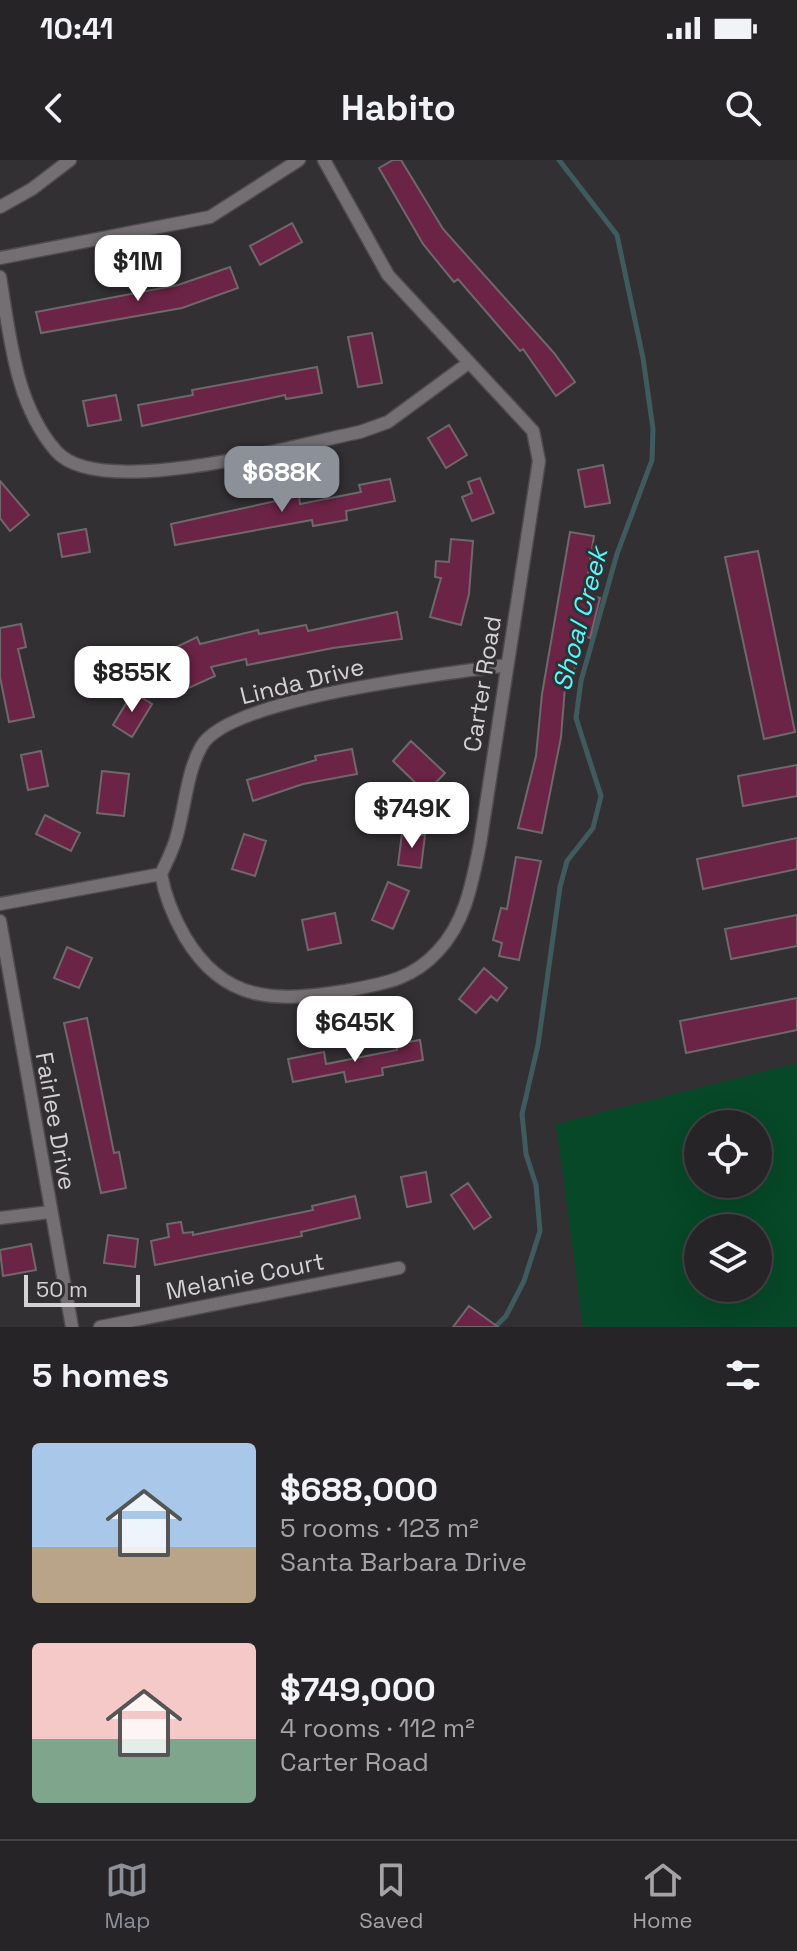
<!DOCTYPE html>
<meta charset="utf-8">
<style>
:root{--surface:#262427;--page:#2e2c2f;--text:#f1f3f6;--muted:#a4a4a7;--line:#424144;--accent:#8c9099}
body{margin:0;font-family:"Space Grotesk",sans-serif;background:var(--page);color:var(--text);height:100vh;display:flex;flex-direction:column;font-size:30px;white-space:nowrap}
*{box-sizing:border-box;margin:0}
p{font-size:26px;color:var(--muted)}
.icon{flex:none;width:44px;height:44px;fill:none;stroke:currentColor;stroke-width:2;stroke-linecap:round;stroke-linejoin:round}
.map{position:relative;height:1167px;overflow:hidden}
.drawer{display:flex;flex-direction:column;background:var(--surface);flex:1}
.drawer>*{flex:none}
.fabs{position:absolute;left:684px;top:950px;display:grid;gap:16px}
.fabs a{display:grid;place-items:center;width:88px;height:88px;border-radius:50%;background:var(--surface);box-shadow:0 8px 32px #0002,0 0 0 2px var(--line);font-size:40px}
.scale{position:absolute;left:24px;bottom:20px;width:116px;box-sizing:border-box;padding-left:8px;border:4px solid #d4d2d5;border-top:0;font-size:22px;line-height:28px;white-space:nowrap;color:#d4d2d5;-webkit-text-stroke:6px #333034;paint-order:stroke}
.price{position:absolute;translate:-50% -68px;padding:0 18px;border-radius:16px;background:#fff;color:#222;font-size:26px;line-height:52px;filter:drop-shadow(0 2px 4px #0008)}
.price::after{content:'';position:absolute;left:50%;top:48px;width:24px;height:18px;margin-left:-12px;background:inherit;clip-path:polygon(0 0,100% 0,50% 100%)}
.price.on{background:var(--accent);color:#fff}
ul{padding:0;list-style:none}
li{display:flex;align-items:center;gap:24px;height:200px;padding:0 32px}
li span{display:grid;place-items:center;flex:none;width:224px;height:160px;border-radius:8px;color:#555}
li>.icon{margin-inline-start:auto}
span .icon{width:96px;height:96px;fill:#fffc;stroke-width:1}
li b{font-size:34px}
h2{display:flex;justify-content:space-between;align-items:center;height:96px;padding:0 32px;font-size:34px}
.status{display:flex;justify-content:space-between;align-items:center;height:56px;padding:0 40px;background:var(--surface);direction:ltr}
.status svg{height:22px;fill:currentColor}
header{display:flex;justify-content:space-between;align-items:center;height:104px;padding:0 32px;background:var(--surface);font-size:36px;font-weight:700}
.menu{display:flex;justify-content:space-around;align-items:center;height:112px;border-top:2px solid var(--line);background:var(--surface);font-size:22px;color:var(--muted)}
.menu a{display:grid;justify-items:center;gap:4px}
.menu .on{color:var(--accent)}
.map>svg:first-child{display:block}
.green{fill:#064827;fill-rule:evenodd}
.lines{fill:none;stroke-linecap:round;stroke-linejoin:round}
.stream{stroke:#405b5d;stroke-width:5}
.building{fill:#6b2446;stroke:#6f686b;stroke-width:2}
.street-casing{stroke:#4f4c4f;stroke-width:15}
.street{stroke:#736f73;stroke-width:12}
.labels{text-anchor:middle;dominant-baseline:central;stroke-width:6;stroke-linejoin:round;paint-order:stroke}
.street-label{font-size:24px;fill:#d4d2d5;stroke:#333034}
.water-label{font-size:26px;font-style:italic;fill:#4efdfe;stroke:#333034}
</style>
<div class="status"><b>10:41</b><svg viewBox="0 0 49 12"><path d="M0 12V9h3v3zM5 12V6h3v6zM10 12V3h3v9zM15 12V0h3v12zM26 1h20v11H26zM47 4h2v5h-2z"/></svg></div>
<header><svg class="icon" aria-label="back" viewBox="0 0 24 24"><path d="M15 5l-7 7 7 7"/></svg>Habito<svg class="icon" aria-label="search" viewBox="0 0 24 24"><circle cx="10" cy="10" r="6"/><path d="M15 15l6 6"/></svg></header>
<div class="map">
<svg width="797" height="1167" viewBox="0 0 797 1167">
<rect width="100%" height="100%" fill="#333034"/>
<!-- green -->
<path class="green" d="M797,903V1167H583L556,964ZM698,964H758V1024H698ZM698,1068H758V1128H698Z"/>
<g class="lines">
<!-- stream -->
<path class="stream" d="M495,1167L506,1156L524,1121L540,1071L536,1025L526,994L522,954L538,885L560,727L567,701L593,668L601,636L576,558L581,521L617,394L652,300L653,269L643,198L617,75L559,0"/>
</g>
<!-- building -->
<path class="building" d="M393,0H401L443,69L554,193L575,222L556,236L523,189L520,191L458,119L454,122L423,84L379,8Z
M292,63L302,82L260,105L250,86Z
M230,107L238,128L182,148L41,173L36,152L178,125Z
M372,173L382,223L358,227L348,177Z
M317,207L322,233L286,239L285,235L142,266L138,245L193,235L192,230Z
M116,235L121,260L88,266L83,241Z
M449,265L467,295L446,308L428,278Z
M603,305L610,343L585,347L578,310Z
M480,318L494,353L472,361L462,337L472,333L468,322Z
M390,319L395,341L346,351L347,360L313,366L312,360L175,385L171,364L299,336L300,344L361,332L359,325Z
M0,321L29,355L10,371L0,358Z
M86,369L90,392L62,397L58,374Z
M570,372L594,376L585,434L600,438L590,478L579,475L572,528L565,527L561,577L542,673L518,668L536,596L542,534Z
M451,379L473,381L469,434L461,465L430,457L441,418L435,417L436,401L449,402Z
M758,391L795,572L764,579L725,397Z
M397,452L402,479L333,488L247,505L246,499L211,507L215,516L182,531L164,493L197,477L200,484L258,470L259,474L306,465L308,471Z
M21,464L26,487L18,489L34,557L9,562L0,517V468Z
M133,532L152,544L132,577L113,565Z
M411,581L445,613L426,633L393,601Z
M352,589L357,614L303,624L253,641L247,620L316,600L315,596Z
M41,591L48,626L28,630L21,595Z
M797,605V636L743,646L738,616Z
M102,611L129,614L124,656L97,653Z
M45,655L80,673L71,691L36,674Z
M402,673L425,675L421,708L398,705Z
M244,674L266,681L255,716L232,709Z
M797,678V709L703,729L697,699Z
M516,697L541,701L519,800L499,796L502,783L493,780L501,748L507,749Z
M388,722L409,731L393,769L372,760Z
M335,753L341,783L308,790L302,760Z
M797,755V786L731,799L725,769Z
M67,787L92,798L79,828L54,818Z
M484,808L507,828L497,841L491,836L476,853L459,839Z
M797,838V870L686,893L680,861Z
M87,858L114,993L119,992L126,1028L101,1033L64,863Z
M420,880L423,900L382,908L383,915L346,922L344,912L293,922L288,899L324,892L326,904L397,890L396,884Z
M426,1012L431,1042L407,1047L401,1017Z
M468,1023L491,1057L474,1069L451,1035Z
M355,1036L360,1058L301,1072L302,1076L155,1105L151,1081L169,1077L167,1064L181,1062L183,1073L193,1072V1075L313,1050L312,1046Z
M108,1075L138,1079L135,1107L104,1103Z
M31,1084L36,1110L3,1116L0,1090Z
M469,1146L498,1167H453Z"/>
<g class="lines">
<!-- street casing -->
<g class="street-casing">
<path id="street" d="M0,47L32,29L70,0
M0,98L210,57L299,0
M0,117C10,176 15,244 56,291C100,342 299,284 360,272L388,262L467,204
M161,714C165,737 173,756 185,777C224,843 276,842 345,831C382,824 412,820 438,791C466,761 472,723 480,684L539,301L533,271L388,115L324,0
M161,714C167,701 174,688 177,675C185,647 187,612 201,587C227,537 449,514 507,505
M0,744L161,714
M0,761L72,1167
M0,1058L50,1052
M100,1167L399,1108"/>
</g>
<!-- street -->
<use href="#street" class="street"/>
</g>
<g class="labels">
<!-- street labels -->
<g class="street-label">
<text transform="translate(302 521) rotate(-14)">Linda Drive</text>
<text transform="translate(482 524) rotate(-81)">Carter Road</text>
<text transform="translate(56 961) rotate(80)">Fairlee Drive</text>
<text transform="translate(245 1116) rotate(-11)">Melanie Court</text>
</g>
<!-- water labels -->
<g class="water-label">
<text transform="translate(580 459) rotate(-75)">Shoal Creek</text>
</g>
</g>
</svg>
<div class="fabs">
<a><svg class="icon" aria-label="locate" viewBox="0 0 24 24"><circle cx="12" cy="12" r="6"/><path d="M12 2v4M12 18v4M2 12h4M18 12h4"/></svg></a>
<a><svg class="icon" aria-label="layers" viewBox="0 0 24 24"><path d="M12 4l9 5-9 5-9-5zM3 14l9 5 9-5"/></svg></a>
</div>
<div class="scale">50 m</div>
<b class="price" style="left:138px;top:143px">$1M</b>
<b class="price on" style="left:282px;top:354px">$688K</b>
<b class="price" style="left:132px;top:554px">$855K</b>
<b class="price" style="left:412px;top:690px">$749K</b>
<b class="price" style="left:355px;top:904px">$645K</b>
</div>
<section class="drawer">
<h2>5 homes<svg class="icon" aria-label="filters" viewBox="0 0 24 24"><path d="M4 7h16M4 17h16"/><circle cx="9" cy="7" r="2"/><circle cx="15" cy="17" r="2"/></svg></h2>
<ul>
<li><span style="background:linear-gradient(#a9c7e8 65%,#b9a48a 0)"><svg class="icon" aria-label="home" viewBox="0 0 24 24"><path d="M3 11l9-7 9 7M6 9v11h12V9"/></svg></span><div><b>$688,000</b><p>5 rooms · 123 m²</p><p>Santa Barbara Drive</p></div></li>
<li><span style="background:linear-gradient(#f6c9c9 60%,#7fa58c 0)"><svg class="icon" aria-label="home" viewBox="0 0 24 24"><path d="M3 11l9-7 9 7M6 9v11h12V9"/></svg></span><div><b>$749,000</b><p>4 rooms · 112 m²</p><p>Carter Road</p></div></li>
</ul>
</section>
<nav class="menu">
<a class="on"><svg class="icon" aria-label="map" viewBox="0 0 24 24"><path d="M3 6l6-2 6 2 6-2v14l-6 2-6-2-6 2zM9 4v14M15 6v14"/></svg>Map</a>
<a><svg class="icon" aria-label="saved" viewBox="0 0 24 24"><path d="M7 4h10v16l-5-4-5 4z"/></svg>Saved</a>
<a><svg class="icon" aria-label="home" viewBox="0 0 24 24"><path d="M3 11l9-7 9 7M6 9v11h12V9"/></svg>Home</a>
</nav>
